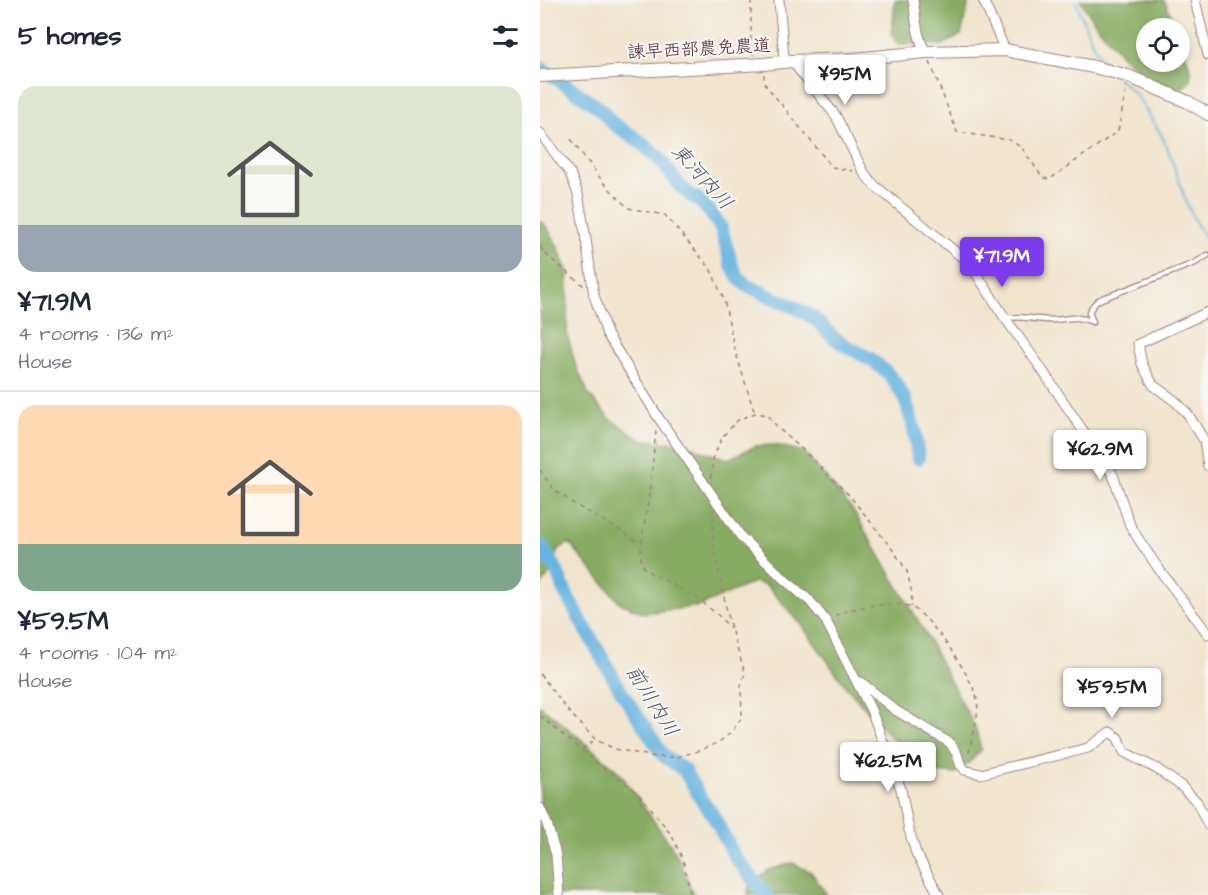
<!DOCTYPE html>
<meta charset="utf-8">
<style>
:root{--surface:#fff;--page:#f6f6f7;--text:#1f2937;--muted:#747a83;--line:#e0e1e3;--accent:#7c3aed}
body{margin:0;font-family:"Architects Daughter","Klee One",sans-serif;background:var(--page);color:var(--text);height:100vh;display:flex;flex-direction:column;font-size:22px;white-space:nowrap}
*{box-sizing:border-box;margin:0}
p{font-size:20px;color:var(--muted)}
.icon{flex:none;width:33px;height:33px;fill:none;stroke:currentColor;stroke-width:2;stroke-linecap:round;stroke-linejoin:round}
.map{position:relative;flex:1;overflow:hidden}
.panel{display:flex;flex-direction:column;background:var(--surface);width:540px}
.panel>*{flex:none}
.fabs{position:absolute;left:596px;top:18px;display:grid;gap:12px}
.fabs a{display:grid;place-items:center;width:54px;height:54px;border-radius:50%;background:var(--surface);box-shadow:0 3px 9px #0003;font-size:30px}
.price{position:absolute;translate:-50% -51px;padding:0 14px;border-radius:6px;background:#fff;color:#222;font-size:20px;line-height:39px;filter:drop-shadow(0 2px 3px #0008)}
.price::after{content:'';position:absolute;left:50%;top:36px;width:18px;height:14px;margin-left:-9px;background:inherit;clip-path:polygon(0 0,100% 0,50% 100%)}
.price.current{background:var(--accent);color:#fff}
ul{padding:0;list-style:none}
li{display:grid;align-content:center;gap:12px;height:318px;padding:0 18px}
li+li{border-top:2px solid var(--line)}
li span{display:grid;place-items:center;height:186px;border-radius:18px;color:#555}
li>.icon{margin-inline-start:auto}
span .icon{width:108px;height:108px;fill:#fffc;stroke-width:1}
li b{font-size:26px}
h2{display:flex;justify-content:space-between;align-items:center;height:72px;padding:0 18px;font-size:26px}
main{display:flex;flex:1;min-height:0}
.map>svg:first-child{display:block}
.forest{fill:#86ac62;stroke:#686646;stroke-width:1.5}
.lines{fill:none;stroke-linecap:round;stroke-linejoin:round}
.stream{stroke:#66b4e0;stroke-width:2}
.river{stroke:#66b4e0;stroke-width:14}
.lane-casing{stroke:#9e827c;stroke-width:7}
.street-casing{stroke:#9e827c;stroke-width:11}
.secondary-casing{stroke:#9e827c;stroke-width:14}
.path{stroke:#9e827c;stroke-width:1.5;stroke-dasharray:4.5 4.5;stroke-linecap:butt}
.lane{stroke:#fff;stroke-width:4.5}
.street{stroke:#fff;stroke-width:9}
.secondary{stroke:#fff;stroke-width:12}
.labels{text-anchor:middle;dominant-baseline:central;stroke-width:4.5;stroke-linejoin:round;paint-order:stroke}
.street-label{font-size:18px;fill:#4a1f2b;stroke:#f6f6f2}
.water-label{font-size:20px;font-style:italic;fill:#54536a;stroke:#f6f6f2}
</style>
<main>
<section class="panel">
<h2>5 homes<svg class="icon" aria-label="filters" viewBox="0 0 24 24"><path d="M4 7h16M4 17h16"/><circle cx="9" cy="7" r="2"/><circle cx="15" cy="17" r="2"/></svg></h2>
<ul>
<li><span style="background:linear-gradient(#dfe7d0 75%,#9aa5b1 0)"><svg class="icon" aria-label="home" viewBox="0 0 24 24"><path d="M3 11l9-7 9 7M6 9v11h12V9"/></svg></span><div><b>¥71.9M</b><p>4 rooms · 136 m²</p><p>House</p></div></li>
<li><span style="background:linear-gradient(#ffd9b3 75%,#7fa58c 0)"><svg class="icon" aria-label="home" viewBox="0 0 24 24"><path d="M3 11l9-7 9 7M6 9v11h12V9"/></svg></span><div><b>¥59.5M</b><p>4 rooms · 104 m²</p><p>House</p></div></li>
</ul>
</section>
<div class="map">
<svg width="668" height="895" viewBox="0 0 668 895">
<rect width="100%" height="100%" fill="#f6f6f2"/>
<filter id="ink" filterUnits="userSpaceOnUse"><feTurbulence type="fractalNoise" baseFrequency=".0167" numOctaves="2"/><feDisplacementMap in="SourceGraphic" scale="12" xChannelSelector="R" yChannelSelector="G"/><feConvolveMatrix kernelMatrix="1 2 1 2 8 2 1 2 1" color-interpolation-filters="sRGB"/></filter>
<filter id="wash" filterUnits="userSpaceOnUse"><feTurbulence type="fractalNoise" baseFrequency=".008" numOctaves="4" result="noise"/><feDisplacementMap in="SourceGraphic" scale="24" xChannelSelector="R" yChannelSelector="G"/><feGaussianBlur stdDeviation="1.35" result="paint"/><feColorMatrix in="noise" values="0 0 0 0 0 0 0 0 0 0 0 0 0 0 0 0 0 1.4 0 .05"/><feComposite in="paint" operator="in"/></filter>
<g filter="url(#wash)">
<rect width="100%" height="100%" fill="#f1e4cc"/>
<!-- forest -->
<path class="forest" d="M355,0H427L428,6L421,35L403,45L358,44L352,35Z
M540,0H624L637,28H606V62H639V34L651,71L650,81L639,90L612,81L583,57L555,23Z
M0,221L7,227L18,247L28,274L27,333L35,364L49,395L69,418L101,440L145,444L165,452L188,459L216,446L235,445L264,452L312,509L379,622L436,729L441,750L431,761L415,774L397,772L365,751L346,732L306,687L261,624L226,585L214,582L160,606L104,613L80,603L29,543L18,549C14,561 10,577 0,586Z
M0,706L22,723L79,772L135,851L154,895H0Z
M252,863L271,872L287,895H208L209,885L229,870Z"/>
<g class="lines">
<!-- stream -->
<path class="stream" d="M535,0L553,45L566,65
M578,78L596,95L621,134L629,152L647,204L656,223L668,242"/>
<!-- river -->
<path class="river" d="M0,67L61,109L72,123L94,137L118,157L140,186L151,196L158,199L170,212L181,228L192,266L198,277L206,285L256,308L274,318L293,337L306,346L332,360L345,371L355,382L365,399L374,428L378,458
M0,545L15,567L27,596L81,691L123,755L144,770L162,800L173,815L195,857L226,895"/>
</g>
</g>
<g filter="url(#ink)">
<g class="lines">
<!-- lane casing -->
<g class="lane-casing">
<path id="lane" d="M465,318C481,315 495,320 511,320C528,320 536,314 553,322
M553,322L549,313C553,303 558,299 569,296L655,263L668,255"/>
</g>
<!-- street casing -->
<g class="street-casing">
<path id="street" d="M239,0L244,57L252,61L296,116L318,161L324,173L334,185L423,258L436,273L465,318L496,361L573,475L590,525L599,540L621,572L668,634
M373,0C376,18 376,36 386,52
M443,0L465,50
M655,0L668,55
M0,133L30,173L38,194L45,233L54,295L67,334L118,417L202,538L246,581L270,601L286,621L331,710L361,789L369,830L376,853L399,895
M668,312L598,344L602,364L613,385L635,401L647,413L664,440L668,466
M321,682L355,710L410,743L417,754L420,764L425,770L440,774L548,748L570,732L578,738L584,752L617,769L641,786L657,802L668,825
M0,808L7,824L16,855L19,895"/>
</g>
<!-- secondary casing -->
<g class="secondary-casing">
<path id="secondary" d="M0,76L224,64L252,61L313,59L386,52L465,50L554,67L588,76L648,102L668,114"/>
</g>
<!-- path -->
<path class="path" d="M211,0V36L212,53L214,55
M390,62L417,132L470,140L482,148L503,178L510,179L578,131L587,86
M224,74V83L292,167L313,171
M31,139L64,183L88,208L125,215L170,268L184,300L195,350L214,411
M0,247L4,253L44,286
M116,431L109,496L101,544V562L104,568L111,573L155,596L178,615L190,628
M0,470L14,490L34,504L85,533L100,543
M171,478L173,459L182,437L198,420L215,413L228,415L238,428L263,450L309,495L353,550L367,571L372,594L371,607
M295,616C310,607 354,600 371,607C390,615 433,678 437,699C440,716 431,740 428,757
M0,674L29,712L56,740L75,749L116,757H137L158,751L179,742L192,732L202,717L201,686L205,673L191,629L183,593L173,542V510
M0,716L58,764L92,788L107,803L132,836L143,860L151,895
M42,749L55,740"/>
<!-- lane -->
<use href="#lane" class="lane"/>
<!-- street -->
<use href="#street" class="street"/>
<!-- secondary -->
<use href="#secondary" class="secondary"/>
</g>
</g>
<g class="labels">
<!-- street labels -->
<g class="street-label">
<text transform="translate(159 49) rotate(-3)">諫早西部農免農道</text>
</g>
<!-- water labels -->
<g class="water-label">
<text transform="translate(162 177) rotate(48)">東河内川</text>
<text transform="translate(112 701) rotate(58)">前川内川</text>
</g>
</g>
</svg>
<div class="fabs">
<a><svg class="icon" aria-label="locate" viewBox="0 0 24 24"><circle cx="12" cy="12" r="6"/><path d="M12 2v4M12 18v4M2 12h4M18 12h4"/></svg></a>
</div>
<b class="price" style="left:305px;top:106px">¥95M</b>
<b class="price current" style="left:462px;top:288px">¥71.9M</b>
<b class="price" style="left:560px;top:481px">¥62.9M</b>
<b class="price" style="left:572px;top:719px">¥59.5M</b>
<b class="price" style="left:348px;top:793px">¥62.5M</b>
</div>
</main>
